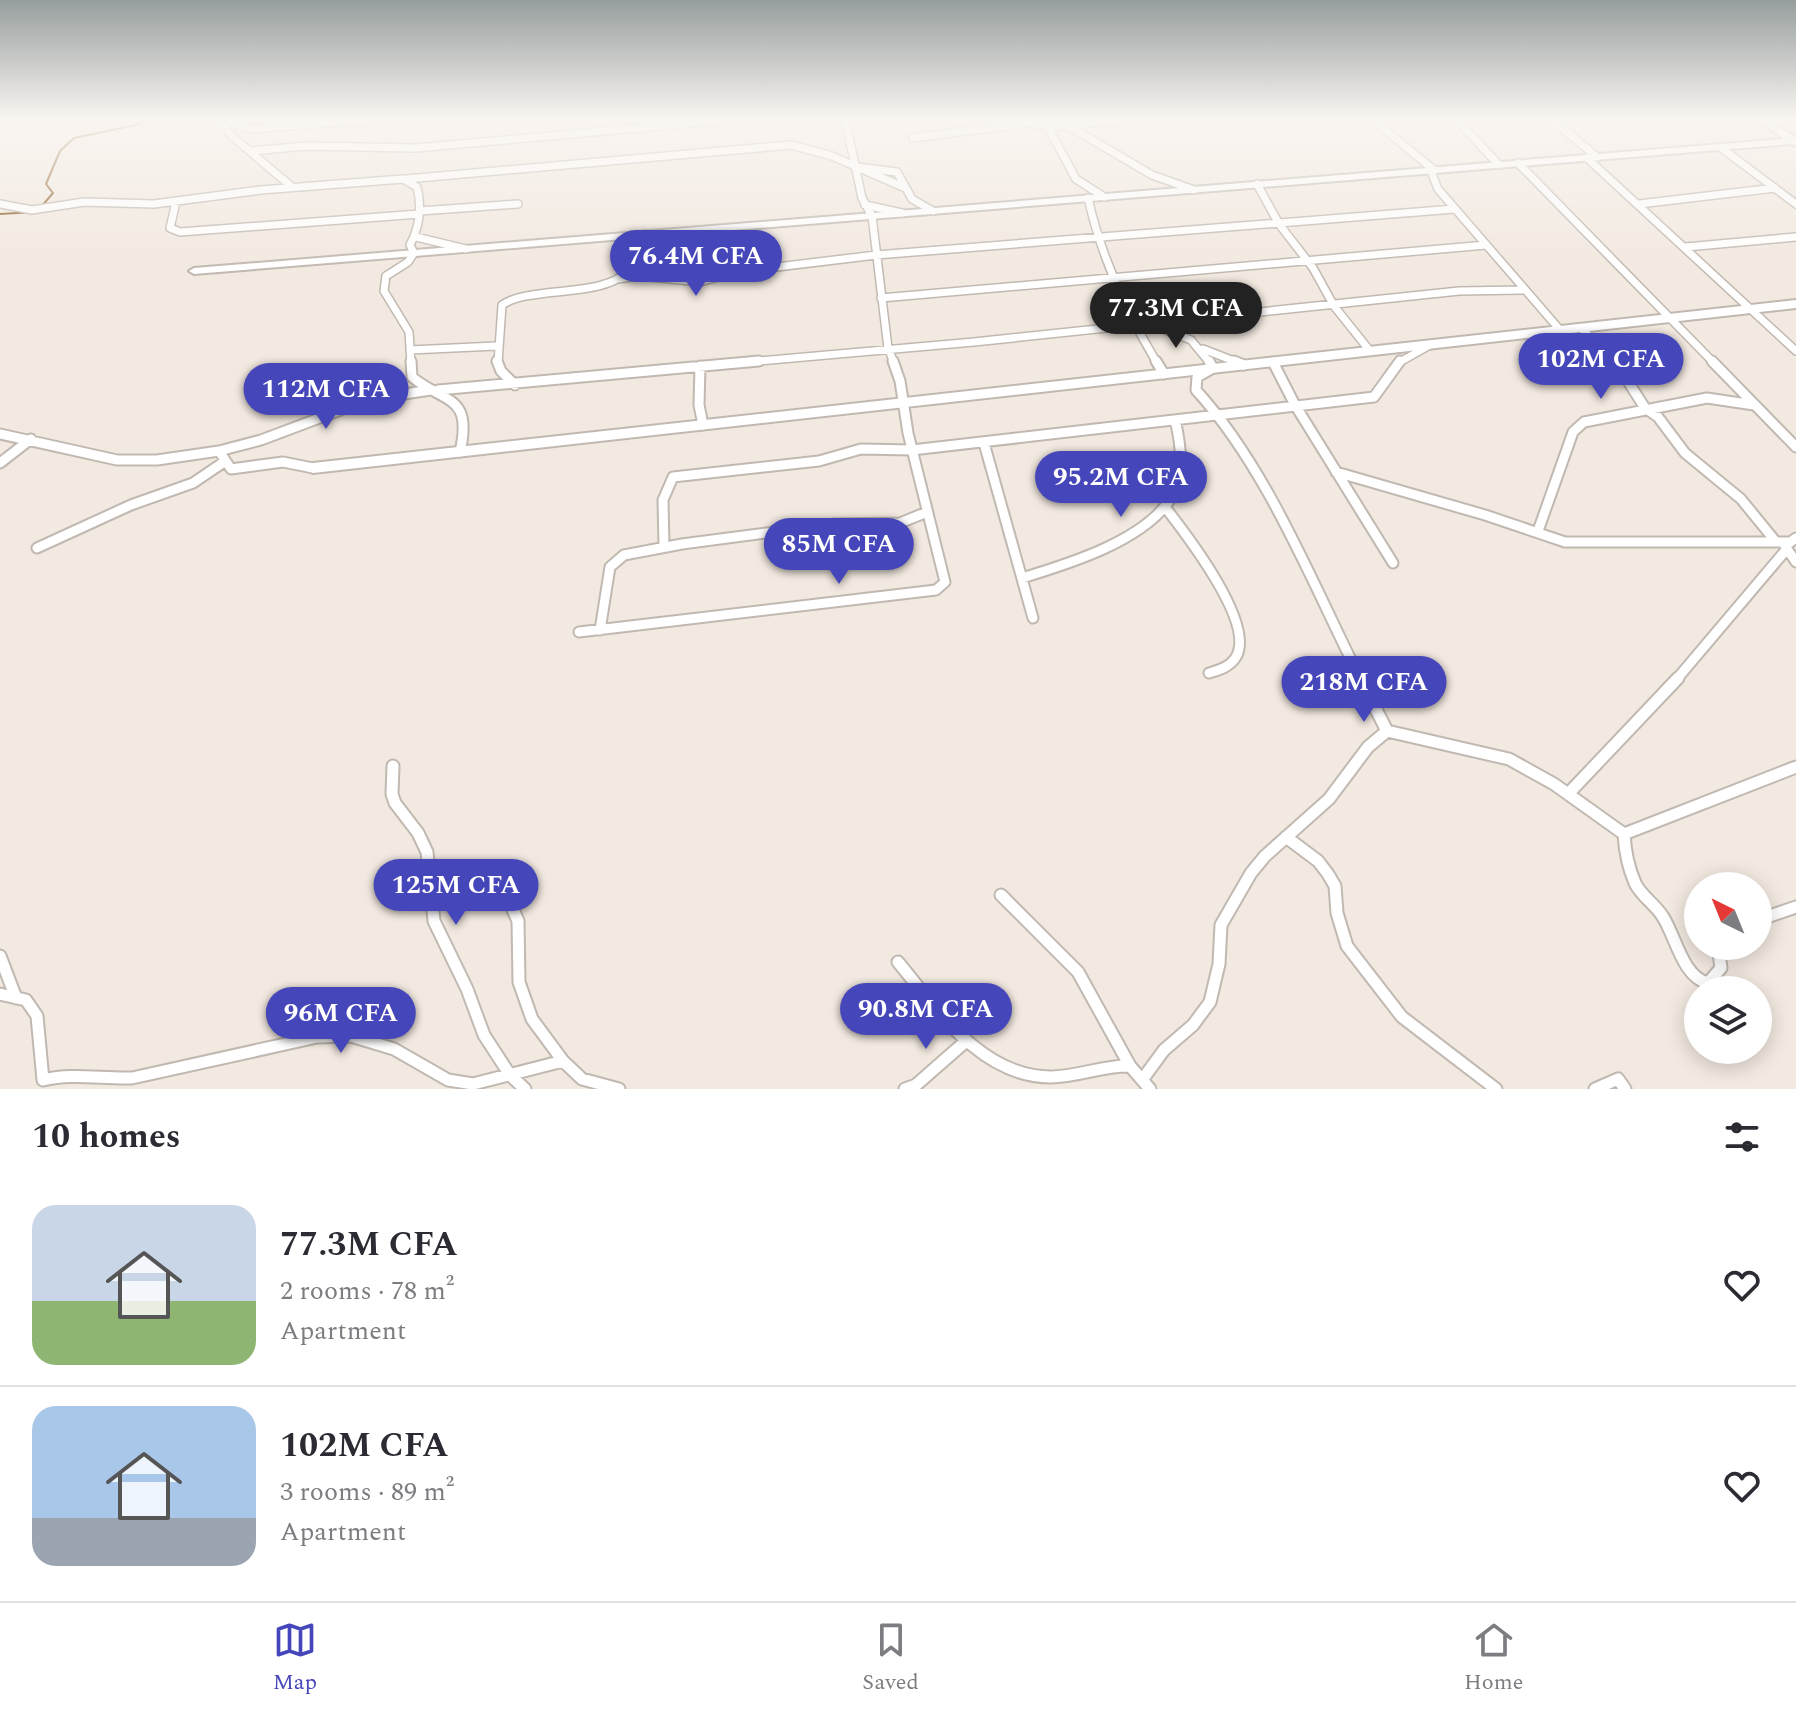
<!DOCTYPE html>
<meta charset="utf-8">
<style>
:root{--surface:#fff;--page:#f2f2f3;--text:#2b2b33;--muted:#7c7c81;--line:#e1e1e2;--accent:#4646bb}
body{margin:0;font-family:Spectral,serif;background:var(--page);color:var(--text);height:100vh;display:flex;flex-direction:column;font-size:30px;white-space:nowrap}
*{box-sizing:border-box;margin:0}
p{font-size:26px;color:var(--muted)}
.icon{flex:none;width:44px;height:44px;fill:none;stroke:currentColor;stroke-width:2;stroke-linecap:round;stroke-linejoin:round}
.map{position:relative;height:1089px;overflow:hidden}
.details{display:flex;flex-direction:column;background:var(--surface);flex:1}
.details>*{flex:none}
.needle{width:52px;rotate:317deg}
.tools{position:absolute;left:1684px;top:872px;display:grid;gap:16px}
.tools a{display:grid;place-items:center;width:88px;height:88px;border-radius:50%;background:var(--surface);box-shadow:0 4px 20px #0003;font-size:40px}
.price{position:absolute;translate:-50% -68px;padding:0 18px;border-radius:28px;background:var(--accent);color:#fff;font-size:26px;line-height:52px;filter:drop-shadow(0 2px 4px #0008)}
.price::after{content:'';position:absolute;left:50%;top:48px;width:24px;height:18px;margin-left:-12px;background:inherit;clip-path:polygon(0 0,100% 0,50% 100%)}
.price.selected{background:#222;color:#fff}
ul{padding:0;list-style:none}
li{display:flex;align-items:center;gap:24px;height:200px;padding:0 32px}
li+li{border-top:2px solid var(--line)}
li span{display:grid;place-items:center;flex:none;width:224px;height:160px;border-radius:24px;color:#555}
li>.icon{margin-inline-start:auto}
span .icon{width:96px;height:96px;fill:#fffc;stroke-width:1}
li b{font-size:34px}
h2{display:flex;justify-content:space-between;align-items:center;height:96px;padding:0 32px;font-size:34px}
.menu{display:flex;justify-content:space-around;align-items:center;height:112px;border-top:2px solid var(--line);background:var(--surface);font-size:22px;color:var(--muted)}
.menu a{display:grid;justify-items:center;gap:4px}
.menu .selected{color:var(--accent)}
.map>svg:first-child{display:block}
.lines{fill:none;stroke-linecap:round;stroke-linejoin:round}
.stream{stroke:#895b24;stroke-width:2}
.street-far2-casing{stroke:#c1b9b1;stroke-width:10}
.street-far1-casing{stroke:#c1b9b1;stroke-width:13}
.street-casing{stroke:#c1b9b1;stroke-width:15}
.secondary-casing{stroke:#c1b9b1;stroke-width:4}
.street-far2{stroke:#fff;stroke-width:7}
.street-far1{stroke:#fff;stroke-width:9}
.street{stroke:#fff;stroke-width:11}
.secondary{fill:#fff;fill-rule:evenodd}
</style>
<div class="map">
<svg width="1796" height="1089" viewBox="0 0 1796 1089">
<rect width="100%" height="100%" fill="#f2e9e0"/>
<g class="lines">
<!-- stream -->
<path class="stream" d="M41,207L53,193L46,184L60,151L74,138L140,124L145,118
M0,214L35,212"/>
<!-- street-far2 casing -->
<g class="street-far2-casing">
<path id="street-far2" d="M216,118L233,137L292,187
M217,118L251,129L394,118
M845,118L862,198L872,216L888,348L894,363
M1043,118L1076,179L1104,197
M1055,118L1152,175L1194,190
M1371,118L1434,170L1432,174L1438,189L1560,330
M1455,118L1499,165
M1550,118L1597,157
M913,138L1028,123L1051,127L1137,118
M1720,147L1796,204
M252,151L306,146L416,148L747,118
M1587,158L1796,351
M1518,163L1714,363
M857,167L897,172L912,199L933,211
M406,179L791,145L832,156L903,187
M1257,184L1279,224L1313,268L1334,306L1370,351
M1088,198C1101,256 1127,313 1157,363
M176,202L170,228L180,232L419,214
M0,204L32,210L84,202L154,204L261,190L403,179L417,187C422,207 420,226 410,245L414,253L408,262L386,276L384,291L409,332L411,363
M1639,204L1775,188
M865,205L902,213
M420,211L518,204
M416,237L466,249
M1686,247L1796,237
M617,279L640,276L700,282L736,272L876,255L1454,209
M881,298L1486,245
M1158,327L1191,340L1210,363
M1581,328L1617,363
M1203,349L1239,363
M410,350L496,346
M498,363L502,305C530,285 607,299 629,269C636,260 640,245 645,234
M737,363L974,342L1459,291L1523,290
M1398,363L1430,345"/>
</g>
<!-- street-far1 casing -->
<g class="street-far1-casing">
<path id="street-far1" d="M411,361L412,377C445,404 473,394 460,452
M497,361L501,371L515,385
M1156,361L1164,374
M1209,361L1213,368L1197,377L1196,390C1268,469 1313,585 1361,680
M1234,361L1244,365
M1615,361L1645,408L1658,417L1685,453L1741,499L1776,542
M1712,361L1796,447
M1273,362L1295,405L1393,563
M700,366L699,405L703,425
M438,390L759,361
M0,434L117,460H157L219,451L231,469L283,462L313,468
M984,443L1033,618
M219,451L261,440L370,399L431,390
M0,463L31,439
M1336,472L1485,515L1565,542H1788
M1165,507C1186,534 1256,624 1236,657C1230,667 1219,670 1209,673
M1538,531L1573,432L1584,422L1707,398L1754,405
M1796,538L1785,546L1796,562
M664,547L663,500L673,477L819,461L861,449L912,450L1374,397L1400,361
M37,548L131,505L193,483L224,462
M1022,578C1068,564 1144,541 1171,498C1185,475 1181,444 1175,420
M600,630L610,567L624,555L682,544L834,524L900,523L927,512
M579,632L936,590L945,582L908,433L900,381L893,361
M1676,680L1786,550"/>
</g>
<!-- street casing -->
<g class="street-casing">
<path id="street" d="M1387,731L1509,759L1554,784L1624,834C1625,852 1628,867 1635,883C1641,896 1656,905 1663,917C1675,935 1683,978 1708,983L1721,968L1718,946
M393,766L392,794L395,803L418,833L427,852L434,921L467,989L484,1035L510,1075L525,1089
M1568,794L1678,678
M1624,834L1796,767
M1286,837L1318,861L1328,874L1335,886L1337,913L1347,946L1402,1017L1496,1089
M502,885L518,921L519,982L532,1019L563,1061L582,1079L619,1089
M1001,895L1078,972L1130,1066
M1758,920L1796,907
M0,956L16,998
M898,962C937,1009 981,1077 1051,1077C1078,1077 1103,1065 1130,1066L1150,1089
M0,994L26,1000L37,1016L43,1080C73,1073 101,1079 132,1078L317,1037L351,1036L394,1049L448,1080L473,1084L563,1061
M1142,1080L1164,1050L1193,1025L1210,1002L1219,964L1221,925L1251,873L1265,856L1329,799L1368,747L1387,731L1360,678
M905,1089L916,1085L965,1042
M1595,1089L1618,1079L1625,1089"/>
</g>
<!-- secondary casing -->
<g class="secondary-casing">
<path id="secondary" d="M1755,118H1766L1796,138V146L1791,144L194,274L189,271L194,268L1784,139Z
M1796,300V308L313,473L306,468L313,463Z"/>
</g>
<!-- street-far2 -->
<use href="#street-far2" class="street-far2"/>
<!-- street-far1 -->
<use href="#street-far1" class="street-far1"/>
<!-- street -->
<use href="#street" class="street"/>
<!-- secondary -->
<use href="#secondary" class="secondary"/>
</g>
<!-- sky -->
<linearGradient id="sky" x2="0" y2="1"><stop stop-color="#979e9e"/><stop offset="0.44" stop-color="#f9f5f1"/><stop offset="1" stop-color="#f9f5f1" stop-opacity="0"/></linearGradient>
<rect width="1796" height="270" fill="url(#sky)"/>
</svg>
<div class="tools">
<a><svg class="needle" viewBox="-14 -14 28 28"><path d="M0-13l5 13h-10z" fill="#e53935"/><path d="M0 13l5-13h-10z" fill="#7c7c81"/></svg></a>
<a><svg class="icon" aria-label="layers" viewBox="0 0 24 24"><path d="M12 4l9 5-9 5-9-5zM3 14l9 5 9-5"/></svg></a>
</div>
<b class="price" style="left:696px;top:298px">76.4M CFA</b>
<b class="price selected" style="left:1176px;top:350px">77.3M CFA</b>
<b class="price" style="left:1601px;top:401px">102M CFA</b>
<b class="price" style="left:326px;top:431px">112M CFA</b>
<b class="price" style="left:1121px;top:519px">95.2M CFA</b>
<b class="price" style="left:839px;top:586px">85M CFA</b>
<b class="price" style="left:1364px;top:724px">218M CFA</b>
<b class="price" style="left:456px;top:927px">125M CFA</b>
<b class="price" style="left:926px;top:1051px">90.8M CFA</b>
<b class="price" style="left:341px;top:1055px">96M CFA</b>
</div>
<section class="details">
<h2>10 homes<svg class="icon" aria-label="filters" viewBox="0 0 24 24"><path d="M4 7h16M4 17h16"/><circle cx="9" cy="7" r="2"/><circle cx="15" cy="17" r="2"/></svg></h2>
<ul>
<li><span style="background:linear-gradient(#c9d6e8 60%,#8fb573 0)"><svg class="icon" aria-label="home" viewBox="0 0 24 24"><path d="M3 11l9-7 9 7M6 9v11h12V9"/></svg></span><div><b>77.3M CFA</b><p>2 rooms · 78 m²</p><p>Apartment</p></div><svg class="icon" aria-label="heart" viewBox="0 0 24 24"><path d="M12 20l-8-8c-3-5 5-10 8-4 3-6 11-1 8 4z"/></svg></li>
<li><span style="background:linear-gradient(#a9c7e8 70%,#9aa5b1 0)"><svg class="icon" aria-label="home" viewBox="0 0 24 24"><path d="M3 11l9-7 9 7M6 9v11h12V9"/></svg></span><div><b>102M CFA</b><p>3 rooms · 89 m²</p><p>Apartment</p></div><svg class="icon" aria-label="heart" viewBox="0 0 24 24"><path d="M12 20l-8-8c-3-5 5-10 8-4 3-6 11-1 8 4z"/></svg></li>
</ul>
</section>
<nav class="menu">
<a class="selected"><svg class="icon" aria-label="map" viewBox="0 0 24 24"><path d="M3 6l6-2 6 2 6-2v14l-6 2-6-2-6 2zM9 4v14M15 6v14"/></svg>Map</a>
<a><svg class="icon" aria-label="saved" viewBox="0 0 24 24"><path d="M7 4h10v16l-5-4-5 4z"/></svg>Saved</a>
<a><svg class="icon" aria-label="home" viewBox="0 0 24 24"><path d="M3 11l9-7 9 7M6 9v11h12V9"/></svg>Home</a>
</nav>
